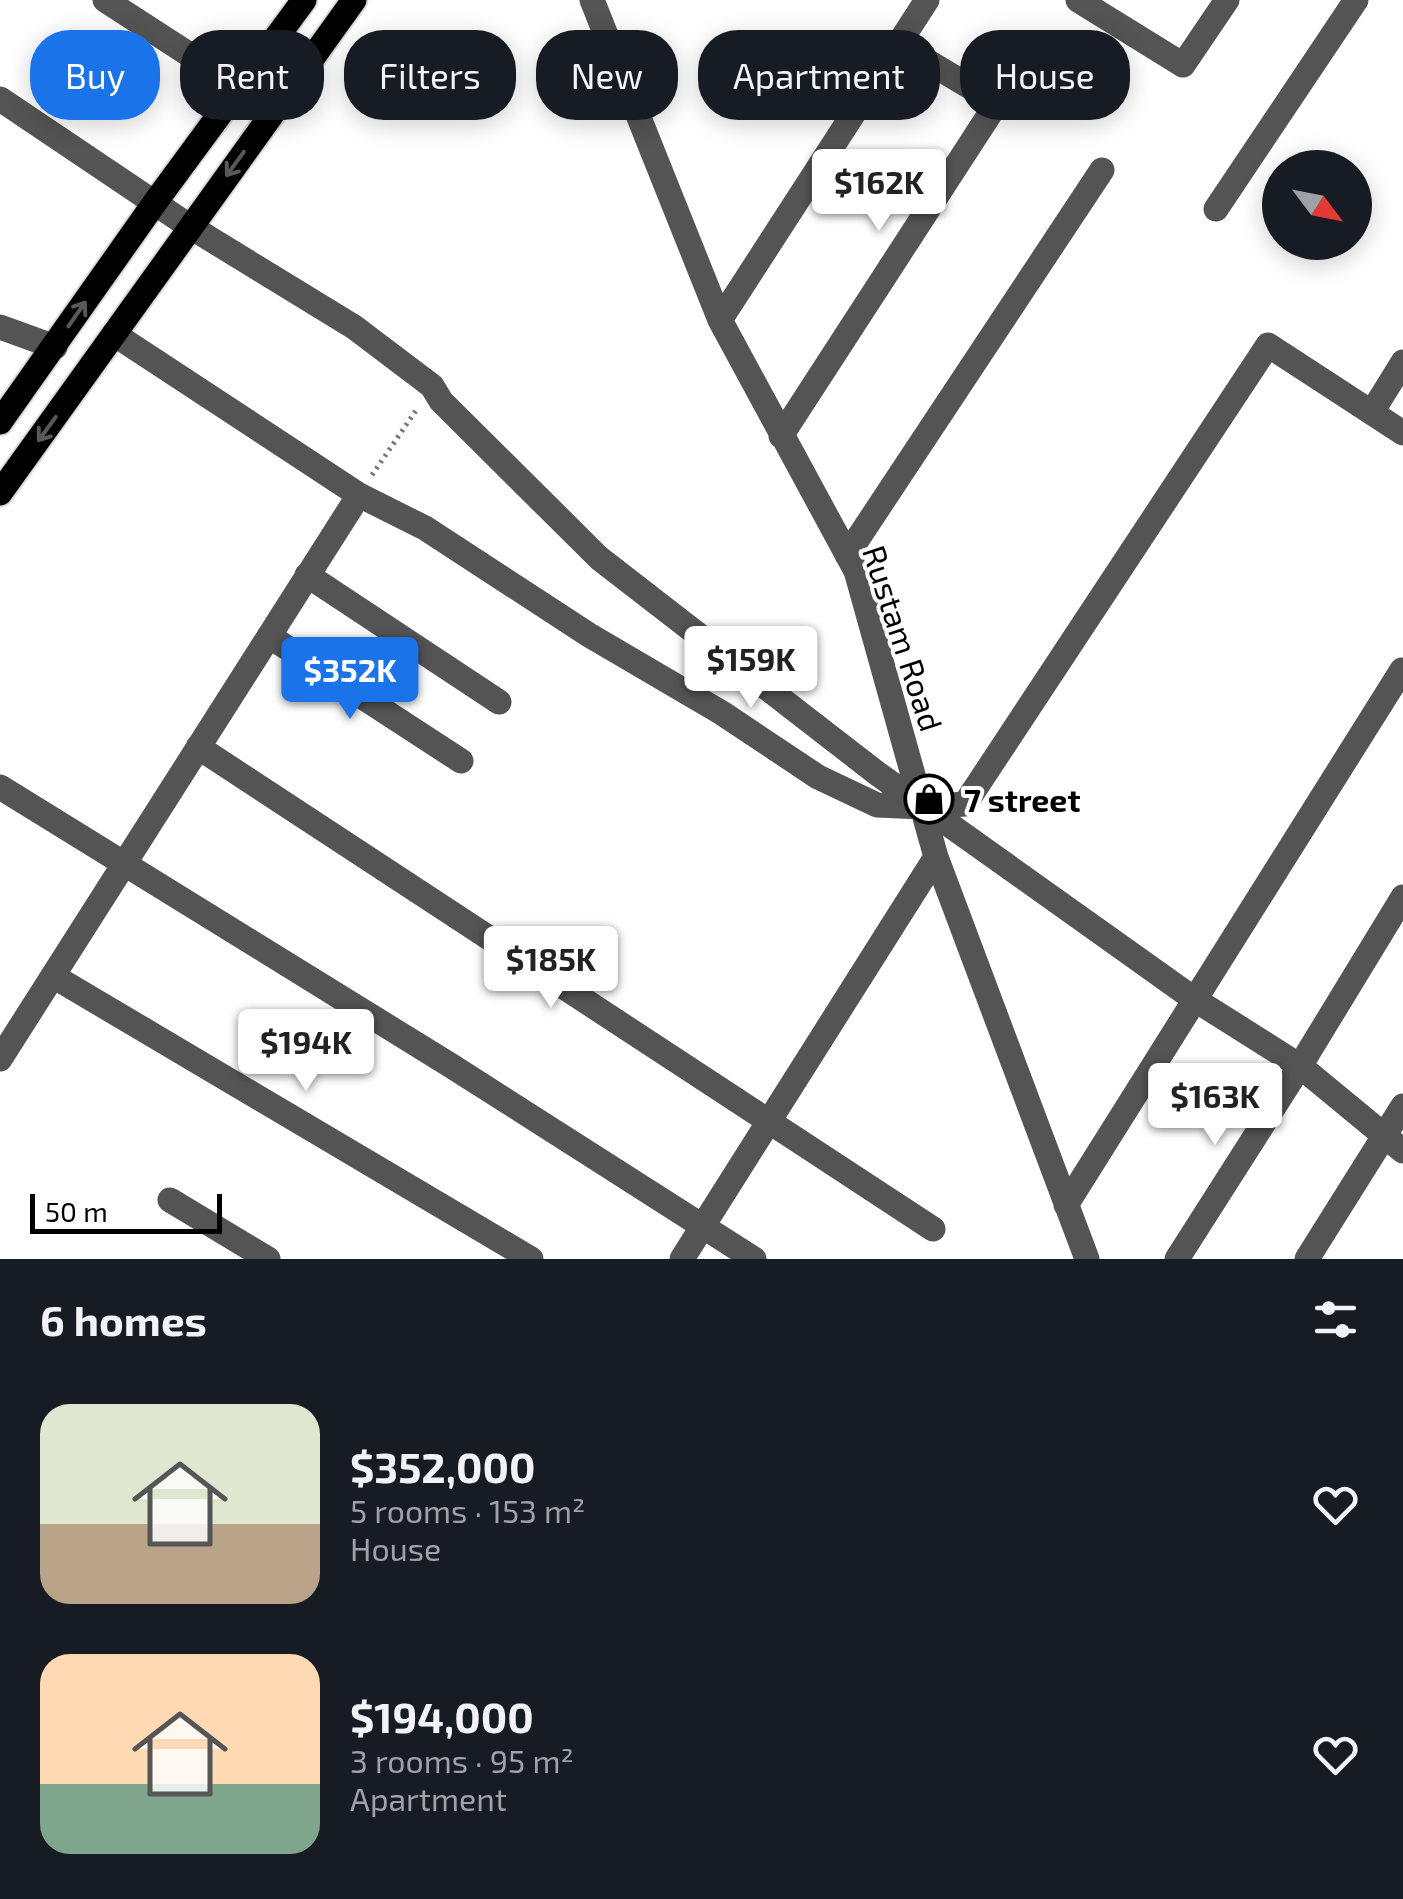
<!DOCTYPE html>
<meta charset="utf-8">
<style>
:root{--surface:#171b24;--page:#242831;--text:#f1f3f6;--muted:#9ea1a6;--accent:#1a73e8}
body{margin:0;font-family:"Exo 2",sans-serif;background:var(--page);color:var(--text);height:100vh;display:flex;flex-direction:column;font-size:38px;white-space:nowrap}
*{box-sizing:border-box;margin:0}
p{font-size:32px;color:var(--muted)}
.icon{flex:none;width:55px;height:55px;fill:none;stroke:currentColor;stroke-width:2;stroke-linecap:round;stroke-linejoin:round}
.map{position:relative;height:1259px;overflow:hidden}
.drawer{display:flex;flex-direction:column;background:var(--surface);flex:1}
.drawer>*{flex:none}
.top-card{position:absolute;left:30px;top:30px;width:1345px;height:90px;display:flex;gap:20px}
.needle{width:65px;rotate:122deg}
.controls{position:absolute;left:1262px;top:150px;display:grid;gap:20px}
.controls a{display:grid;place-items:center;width:110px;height:110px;border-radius:50%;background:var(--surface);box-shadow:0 5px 25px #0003;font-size:50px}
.scale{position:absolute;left:30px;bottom:25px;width:192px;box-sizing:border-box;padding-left:10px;border:5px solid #000;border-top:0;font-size:28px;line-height:35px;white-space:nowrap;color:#000;-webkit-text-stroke:8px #fff;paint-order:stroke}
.price{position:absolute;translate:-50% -85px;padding:0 22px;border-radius:10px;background:#fff;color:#222;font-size:32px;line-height:65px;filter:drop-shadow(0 2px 5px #0008)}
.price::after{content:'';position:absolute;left:50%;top:60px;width:30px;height:22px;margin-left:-15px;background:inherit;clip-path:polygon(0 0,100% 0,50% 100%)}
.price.selected{background:var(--accent);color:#fff}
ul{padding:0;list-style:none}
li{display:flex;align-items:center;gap:30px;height:250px;padding:0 40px}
li span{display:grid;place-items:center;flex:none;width:280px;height:200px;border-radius:30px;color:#555}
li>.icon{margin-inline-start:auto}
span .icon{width:120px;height:120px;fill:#fffc;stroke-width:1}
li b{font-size:42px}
h2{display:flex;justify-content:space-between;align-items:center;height:120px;padding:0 40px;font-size:42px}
.pill{padding:0 35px;border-radius:40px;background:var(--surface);box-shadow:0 5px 25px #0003;font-size:35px;line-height:90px}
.pill.selected{background:var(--accent);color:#fff}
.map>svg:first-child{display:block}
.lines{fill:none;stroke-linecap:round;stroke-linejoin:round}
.major-casing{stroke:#dbdbdb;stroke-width:29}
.path{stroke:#767676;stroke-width:5;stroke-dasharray:2.5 5;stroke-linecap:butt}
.minor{stroke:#545454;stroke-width:25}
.major{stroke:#000;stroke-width:25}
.oneway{stroke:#595959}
.labels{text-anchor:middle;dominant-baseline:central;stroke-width:8;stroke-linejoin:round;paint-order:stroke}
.street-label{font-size:32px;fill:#000;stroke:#fff}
.poi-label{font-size:32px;font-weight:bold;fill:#000;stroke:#fff;text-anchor:start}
</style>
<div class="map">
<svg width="1403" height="1259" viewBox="0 0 1403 1259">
<rect width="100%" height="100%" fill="#fff"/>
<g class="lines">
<!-- major casing -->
<g class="major-casing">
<path id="major" d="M0,422L156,201L304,0
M0,493L354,0"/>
</g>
<!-- path -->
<path class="path" d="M372,475L417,409"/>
<!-- minor -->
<path class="minor" d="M105,0L241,88
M592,0L720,320L856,571L936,857L1087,1259
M1078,0L1183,65L1227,0
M0,99L189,226L354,327L432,386L441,401L599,558L878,774L1194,999L1300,1066L1403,1151
M1216,209L1356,0
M720,320L927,0
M0,327L55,347
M114,334L359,495L425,528L589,635L722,713L818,777L877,805L923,807L965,804L1268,345L1403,433
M1372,412L1403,362
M781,436L997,103L905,48
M847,555L1102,170
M307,575L499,702
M269,636L461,761
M198,747L933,1229
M0,787L450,1065L754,1259
M53,976L531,1259
M0,1059L359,495
M170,1200L268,1259
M1066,1205L1402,670
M682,1259L936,857
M1177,1259L1300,1066L1403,897
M1307,1259L1403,1106"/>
<!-- major -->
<use href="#major" class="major"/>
</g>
<!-- one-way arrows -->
<defs><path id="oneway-shaft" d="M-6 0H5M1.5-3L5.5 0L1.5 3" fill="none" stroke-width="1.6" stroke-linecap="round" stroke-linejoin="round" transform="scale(2.5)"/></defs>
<g class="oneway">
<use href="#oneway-shaft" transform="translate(235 164) rotate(126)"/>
<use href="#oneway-shaft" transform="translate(77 314) rotate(-55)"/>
<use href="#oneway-shaft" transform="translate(47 429) rotate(126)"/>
</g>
<!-- icons -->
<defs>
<g id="shop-ring" transform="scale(2.5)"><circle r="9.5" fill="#fff" stroke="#000" stroke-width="1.5"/><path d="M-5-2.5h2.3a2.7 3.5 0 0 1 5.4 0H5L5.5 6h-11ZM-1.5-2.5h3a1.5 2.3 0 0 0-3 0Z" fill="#000"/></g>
</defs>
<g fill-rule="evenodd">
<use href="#shop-ring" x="929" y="799"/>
</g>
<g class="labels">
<!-- street labels -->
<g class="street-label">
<text transform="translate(904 638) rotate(72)">Rustam Road</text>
</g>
<!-- poi labels -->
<g class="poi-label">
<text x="964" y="799">7 street</text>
</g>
</g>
</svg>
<div class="controls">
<a><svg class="needle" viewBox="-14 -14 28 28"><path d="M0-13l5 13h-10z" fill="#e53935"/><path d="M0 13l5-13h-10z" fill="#9ea1a6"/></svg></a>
</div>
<div class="scale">50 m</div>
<b class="price" style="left:879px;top:234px">$162K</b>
<b class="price" style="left:751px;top:711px">$159K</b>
<b class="price selected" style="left:350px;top:722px">$352K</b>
<b class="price" style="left:551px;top:1011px">$185K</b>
<b class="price" style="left:306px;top:1094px">$194K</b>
<b class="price" style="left:1215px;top:1148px">$163K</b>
<div class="top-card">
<a class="pill selected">Buy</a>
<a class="pill">Rent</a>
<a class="pill">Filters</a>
<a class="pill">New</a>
<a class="pill">Apartment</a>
<a class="pill">House</a>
</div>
</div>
<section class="drawer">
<h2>6 homes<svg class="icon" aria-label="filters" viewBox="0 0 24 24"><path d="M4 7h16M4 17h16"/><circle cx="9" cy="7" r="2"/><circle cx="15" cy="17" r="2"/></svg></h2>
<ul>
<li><span style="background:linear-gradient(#dfe7d0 60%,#b9a48a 0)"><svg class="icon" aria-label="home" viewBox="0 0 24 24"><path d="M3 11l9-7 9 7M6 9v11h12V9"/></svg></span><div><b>$352,000</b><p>5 rooms · 153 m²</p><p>House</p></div><svg class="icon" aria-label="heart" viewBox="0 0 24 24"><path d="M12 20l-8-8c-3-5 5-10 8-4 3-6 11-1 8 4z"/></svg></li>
<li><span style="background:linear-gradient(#ffd9b3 65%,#7fa58c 0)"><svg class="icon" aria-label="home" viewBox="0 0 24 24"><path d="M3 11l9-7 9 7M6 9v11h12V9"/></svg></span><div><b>$194,000</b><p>3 rooms · 95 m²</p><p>Apartment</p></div><svg class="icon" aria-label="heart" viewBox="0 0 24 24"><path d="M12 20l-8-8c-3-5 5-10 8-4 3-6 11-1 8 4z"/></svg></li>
</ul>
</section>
